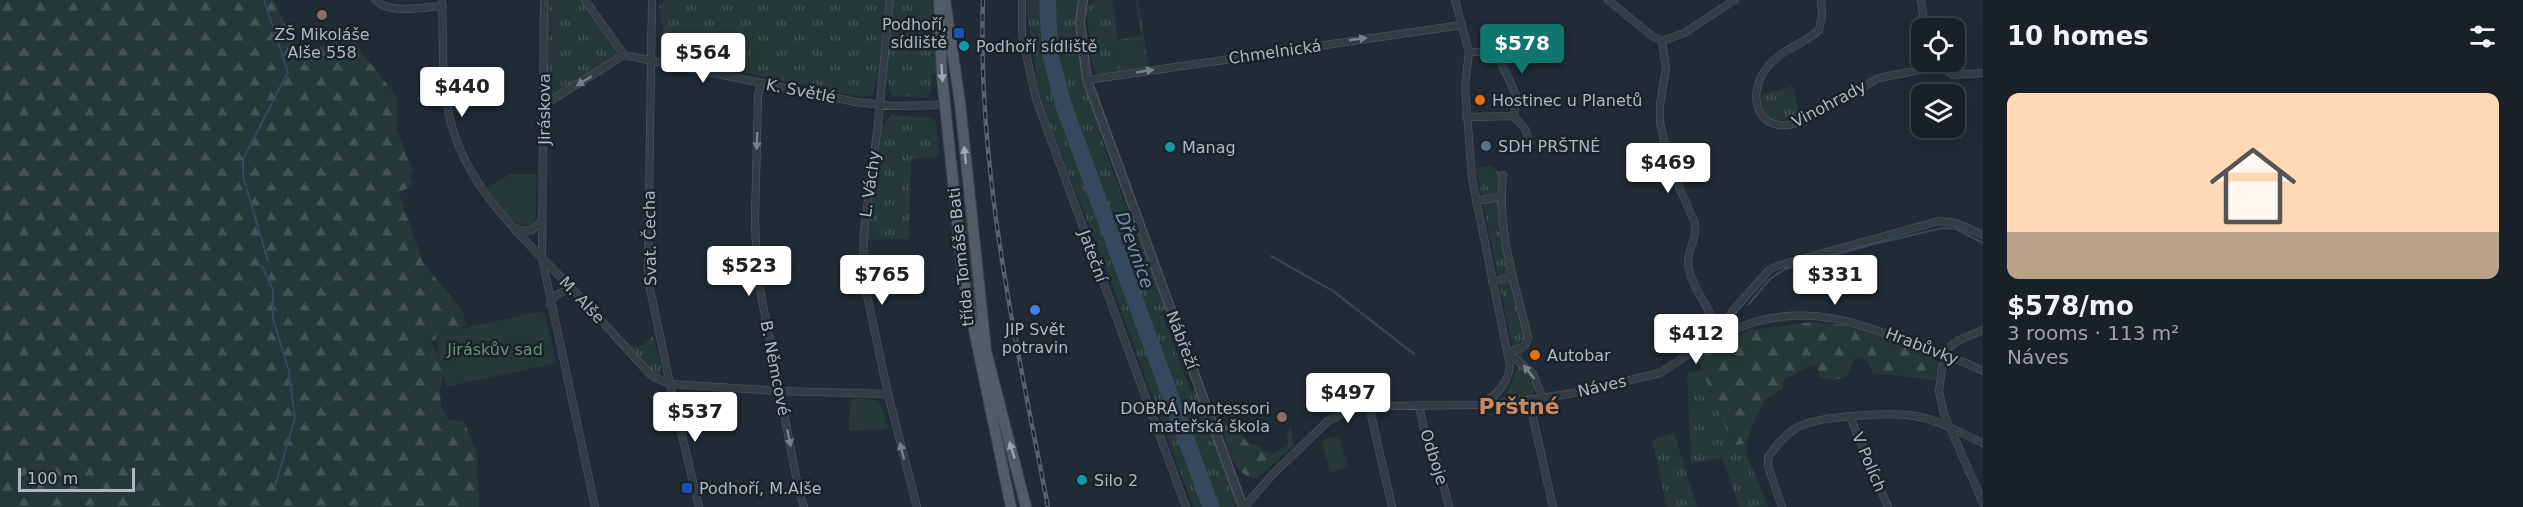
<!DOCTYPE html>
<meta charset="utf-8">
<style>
:root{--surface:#192028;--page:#262d34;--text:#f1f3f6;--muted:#9fa3a8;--line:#373e45;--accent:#0f766e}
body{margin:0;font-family:"DejaVu Sans",sans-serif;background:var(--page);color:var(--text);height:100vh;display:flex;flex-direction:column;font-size:22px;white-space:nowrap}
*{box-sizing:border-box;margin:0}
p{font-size:20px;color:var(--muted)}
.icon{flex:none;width:33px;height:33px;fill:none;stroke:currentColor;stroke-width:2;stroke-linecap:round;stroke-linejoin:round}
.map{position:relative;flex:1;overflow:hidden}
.sheet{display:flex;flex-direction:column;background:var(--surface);width:540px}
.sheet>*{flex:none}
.tools{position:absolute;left:1911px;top:18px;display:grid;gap:12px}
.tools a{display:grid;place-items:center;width:54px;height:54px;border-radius:12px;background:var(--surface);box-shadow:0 6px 24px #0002,0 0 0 2px var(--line);font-size:30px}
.scale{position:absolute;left:18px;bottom:15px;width:117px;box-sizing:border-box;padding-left:6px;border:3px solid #aeb7c3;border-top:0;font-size:16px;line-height:21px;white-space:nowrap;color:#aeb7c3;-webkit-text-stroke:4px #1a222a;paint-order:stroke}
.price{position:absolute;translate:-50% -51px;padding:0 14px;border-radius:6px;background:#fff;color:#222;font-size:20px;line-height:39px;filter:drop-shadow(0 2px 3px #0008)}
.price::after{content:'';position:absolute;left:50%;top:36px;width:18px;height:14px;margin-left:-9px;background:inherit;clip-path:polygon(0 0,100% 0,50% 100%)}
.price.on{background:var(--accent);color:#fff}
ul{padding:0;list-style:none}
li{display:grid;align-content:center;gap:12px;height:318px;padding:0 24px}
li+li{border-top:2px solid var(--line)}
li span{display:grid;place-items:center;height:186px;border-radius:12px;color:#555}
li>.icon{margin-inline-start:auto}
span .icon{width:108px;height:108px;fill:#fffc;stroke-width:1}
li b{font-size:26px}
h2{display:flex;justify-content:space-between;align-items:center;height:72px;padding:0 24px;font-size:26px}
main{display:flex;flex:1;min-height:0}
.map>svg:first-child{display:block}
.grass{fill:url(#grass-tufts)}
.forest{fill:url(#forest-firs)}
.green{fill:#263938}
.water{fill:#35485c}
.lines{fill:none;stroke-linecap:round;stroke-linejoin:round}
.stream{stroke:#35485c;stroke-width:2}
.minor-casing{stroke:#525a64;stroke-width:8}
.tertiary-casing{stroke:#525a64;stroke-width:10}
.primary-casing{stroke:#3e4650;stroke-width:12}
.minor{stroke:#343d46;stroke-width:7}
.tertiary{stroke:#343d46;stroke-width:8}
.primary{stroke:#525c66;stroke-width:10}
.rail-casing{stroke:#56616d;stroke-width:4.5}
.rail{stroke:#1a222a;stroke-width:2;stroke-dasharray:7;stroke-linecap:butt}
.oneway{fill:#77808b}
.oneway2{fill:#9ca5b0}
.education-dot{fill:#8d6e63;stroke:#1a222a;stroke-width:2}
.transit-dot{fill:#1a4fb4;stroke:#1a222a;stroke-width:2}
.culture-dot{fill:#0f9aa8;stroke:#1a222a;stroke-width:2}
.food-dot{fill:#e8710a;stroke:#1a222a;stroke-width:2}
.service-dot{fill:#5c6f8a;stroke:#1a222a;stroke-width:2}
.shop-dot{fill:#3f7fe0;stroke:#1a222a;stroke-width:2}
.labels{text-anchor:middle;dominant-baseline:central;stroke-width:5;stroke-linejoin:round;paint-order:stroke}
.poi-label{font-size:16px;fill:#aeb7c3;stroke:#1a222a;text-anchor:start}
.street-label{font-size:16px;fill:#aeb7c3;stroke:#1a222a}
.park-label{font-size:16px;fill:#67926f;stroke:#1a222a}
.water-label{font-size:18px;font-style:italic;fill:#7890aa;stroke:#1a222a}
.district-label{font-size:22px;font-weight:bold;fill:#cc8960;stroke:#1a222a}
</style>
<main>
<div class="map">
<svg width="1983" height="507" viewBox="0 0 1983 507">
<defs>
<pattern id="grass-tufts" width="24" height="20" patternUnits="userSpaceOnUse" patternTransform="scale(1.5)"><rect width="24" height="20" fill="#263938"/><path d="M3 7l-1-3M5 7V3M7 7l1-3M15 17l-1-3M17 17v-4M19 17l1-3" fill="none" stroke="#435353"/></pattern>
<pattern id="forest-firs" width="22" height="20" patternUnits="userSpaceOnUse" patternTransform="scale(1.5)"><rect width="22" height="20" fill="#263938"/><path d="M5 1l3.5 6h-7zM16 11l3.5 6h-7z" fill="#435353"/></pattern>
</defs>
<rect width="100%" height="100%" fill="#212b35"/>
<!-- grass -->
<path class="grass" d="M547,0H581L616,47L618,53L614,58L554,95L550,94L547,87Z
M663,0H932L938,74L931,75L932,88L929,94L925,97L893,96L889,92V82L877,81L872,95L861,97L664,56L660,52L663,27L659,5L663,4Z
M1027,0H1079C1075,17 1079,33 1081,50C1094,139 1135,225 1167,309L1161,312L1191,391L1197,389L1232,484L1230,485L1235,501L1234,507H1193L1111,283L1040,99L1027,12Z
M1094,0H1112L1118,40L1141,36L1136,0H1138L1149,68L1105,75L1096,73L1092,64L1087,13L1088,6Z
M1793,86L1799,115C1778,125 1761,120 1761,95Z
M891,115L933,118L936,122L939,156L911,159L909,239L866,240L882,125H884Z
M953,120L959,175L966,214L978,333L968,277Z
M1491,166L1503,175L1502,232L1527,336L1518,345L1529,376L1536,386L1532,396L1513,398L1506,393L1517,370L1476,168Z
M653,336L662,370L659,374L653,372L627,345V343C639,351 645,344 653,336Z
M1703,370L1733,446L1746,443V454L1768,507H1739L1722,457L1691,464L1687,374Z
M1674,433L1697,507H1667L1652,440Z"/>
<!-- forest -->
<path class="forest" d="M0,0H274L300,55L349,36L398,98L397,130L413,172L409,175L413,185L399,193L423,263L463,312L466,325L430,342L440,357L444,373L440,390L441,406L449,420L464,421L477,453L479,507H0Z
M1813,322L1854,326L1938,355L1935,380L1873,373L1868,362L1860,357L1853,360L1848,376L1835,380L1820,378L1817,366L1811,365L1784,380L1783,389C1760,396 1755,422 1746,443L1733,446L1697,357L1750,330Z
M1220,418L1229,427L1239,430L1249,445H1258L1271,456L1288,443L1287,430L1291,429L1294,446L1257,478C1232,480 1226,437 1220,418Z"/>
<!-- green -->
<path class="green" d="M1142,38L1149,68L1120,73L1117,42Z
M510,174H537L536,216L532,225C512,230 498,201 487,188Z
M544,311L556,363L446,387L435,334Z
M850,398C881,399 881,399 888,429L849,431Z
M1339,436L1348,467L1331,473L1321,441Z"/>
<!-- water -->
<path class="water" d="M1039,0H1056L1058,53L1072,104L1220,507H1202L1056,109L1042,56Z"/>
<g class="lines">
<!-- stream -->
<path class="stream" d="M264,0L288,72L243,159V176L268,261
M1271,256L1333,291L1414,354
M262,266L273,290V319L289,371L295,418L275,486
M1748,305L1770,279L1785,269L1874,244L1942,228L1956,229L1983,243"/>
<!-- minor casing -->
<g class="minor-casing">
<path id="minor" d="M375,0C390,15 423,7 443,6
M442,0C444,40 440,85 451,123C469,192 527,241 574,291C601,319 625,348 652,376L670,384L779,391L888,394
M544,0L542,258L595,507
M585,0L624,55L856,102L893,106L945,105
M652,0L648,269L650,289L670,384L699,507
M890,0L878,124L864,231L863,276L888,394L917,507
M1022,0V35L1036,99L1186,507
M1455,0L1469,52L1465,87L1472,178L1510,366C1508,382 1498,396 1483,402
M1608,0L1652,36L1662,41
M1821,0L1822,15L1819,30C1803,45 1779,50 1766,69C1745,97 1759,135 1797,123L1879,78L1924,69L1936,63
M1921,0L1925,28
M1662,41L1666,68L1660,104V123L1671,169L1695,223C1698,239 1685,252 1689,269C1694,293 1713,311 1719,334
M1662,41L1684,33L1735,0
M1469,52H1493L1497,54L1516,95L1514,116L1525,129L1530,142
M1935,62L1953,75L1983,73
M1087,80L1462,25
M761,83L758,96L755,219L757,274L798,486L804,507
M544,105L624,55
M1466,117L1514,116
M1503,175C1497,232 1515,283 1528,337C1527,349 1518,349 1508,352
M1476,201L1500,197
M515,228L524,231L532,230L541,221
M1492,282L1511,277
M550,304C554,294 564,289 574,291
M1983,330L1957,341L1949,348L1942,366L1939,392L1944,414L1983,503
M1719,334C1732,331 1745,325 1758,321C1813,307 1856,322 1906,341C1932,351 1958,358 1983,371
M1508,352L1533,374L1543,398
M1529,400L1553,507
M1369,406L1392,507
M1419,406L1424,428L1439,467L1449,507
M1850,417L1888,507
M1244,507L1273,474L1328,421L1351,410L1369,406L1478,405L1529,400L1580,392L1660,373L1719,334L1732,312L1769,270L1777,266L1939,221L1956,223L1983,235
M1782,507L1768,466V457C1777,444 1790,429 1805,424C1827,416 1892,412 1915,416C1939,420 1961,433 1983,443"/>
</g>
<!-- tertiary casing -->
<g class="tertiary-casing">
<path id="tertiary" d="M1083,0L1080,22L1087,80L1243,507"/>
</g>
<!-- primary casing -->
<g class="primary-casing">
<path id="primary" d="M939,0L942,77L963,277L1011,507
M945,0L960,103L986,351L1026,507"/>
</g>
<!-- minor -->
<use href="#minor" class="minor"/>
<!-- tertiary -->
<use href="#tertiary" class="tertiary"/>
<!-- primary -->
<use href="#primary" class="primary"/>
<!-- rail casing -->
<g class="rail-casing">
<path id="rail" d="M983,0C977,171 1016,340 1048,507"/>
</g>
<!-- rail -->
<use href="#rail" class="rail"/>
</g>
<!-- one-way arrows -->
<defs><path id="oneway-solid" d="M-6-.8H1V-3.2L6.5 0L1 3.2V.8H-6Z" transform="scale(1.5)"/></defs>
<g class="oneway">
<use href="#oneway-solid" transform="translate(1358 39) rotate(-8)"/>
<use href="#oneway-solid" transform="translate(1145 71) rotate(-9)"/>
<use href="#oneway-solid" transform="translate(584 81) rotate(148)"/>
<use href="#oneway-solid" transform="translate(757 141) rotate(92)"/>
<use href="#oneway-solid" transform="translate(1529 372) rotate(-128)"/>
<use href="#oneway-solid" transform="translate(789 438) rotate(79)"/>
<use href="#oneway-solid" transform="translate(902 451) rotate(-104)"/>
</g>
<g class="oneway2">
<use href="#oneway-solid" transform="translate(942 73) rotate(86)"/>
<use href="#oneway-solid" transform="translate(965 155) rotate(-96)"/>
<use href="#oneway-solid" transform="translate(1012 450) rotate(-107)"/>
</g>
<!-- markers -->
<g class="education-dot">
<circle cx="322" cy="15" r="6"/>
<circle cx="1282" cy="417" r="6"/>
</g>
<g class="transit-dot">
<rect x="953" y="27" width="12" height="12" rx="3"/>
<rect x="681" y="482" width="12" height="12" rx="3"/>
</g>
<g class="culture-dot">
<circle cx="964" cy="46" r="6"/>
<circle cx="1170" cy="147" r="6"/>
<circle cx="1082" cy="480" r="6"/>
</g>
<g class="food-dot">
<circle cx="1480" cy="100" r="6"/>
<circle cx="1535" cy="355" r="6"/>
</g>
<circle class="service-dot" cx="1486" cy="146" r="6"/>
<circle class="shop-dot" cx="1035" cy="310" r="6"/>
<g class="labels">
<!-- poi labels -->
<g class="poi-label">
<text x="947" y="24" text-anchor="end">Podhoří,<tspan x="947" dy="18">sídliště</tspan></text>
<text x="322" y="34" text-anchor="middle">ZŠ Mikoláše<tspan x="322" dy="18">Alše 558</tspan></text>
<text x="976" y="46">Podhoří sídliště</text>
<text x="1492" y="100">Hostinec u Planetů</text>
<text x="1498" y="146">SDH PRŠTNÉ</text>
<text x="1182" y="147">Manag</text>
<text x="1035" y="329" text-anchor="middle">JIP Svět<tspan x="1035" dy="18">potravin</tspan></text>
<text x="1547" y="355">Autobar</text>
<text x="1270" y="408" text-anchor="end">DOBRÁ Montessori<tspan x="1270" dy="18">mateřská škola</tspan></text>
<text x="1094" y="480">Silo 2</text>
<text x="699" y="488">Podhoří, M.Alše</text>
</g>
<!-- street labels -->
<g class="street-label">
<text transform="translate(1275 52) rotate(-8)">Chmelnická</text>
<text transform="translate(801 91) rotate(11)">K. Světlé</text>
<text transform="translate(1829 104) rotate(-28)">Vinohrady</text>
<text transform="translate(544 109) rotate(-90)">Jiráskova</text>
<text transform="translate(870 184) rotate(-82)">L. Váchy</text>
<text transform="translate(650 238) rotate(-91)">Svat. Čecha</text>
<text transform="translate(1093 256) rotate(70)">Jateční</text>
<text transform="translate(961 257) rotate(-96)">třída Tomáše Bati</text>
<text transform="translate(582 300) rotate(47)">M. Alše</text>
<text transform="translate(1182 340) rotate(69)">Nábřeží</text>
<text transform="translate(1922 346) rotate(21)">Hrabůvky</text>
<text transform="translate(775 368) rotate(79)">B. Němcové</text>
<text transform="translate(1602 386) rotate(-13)">Náves</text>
<text transform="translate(1434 457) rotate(72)">Odboje</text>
<text transform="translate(1869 462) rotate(67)">V Polích</text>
</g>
<!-- park labels -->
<g class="park-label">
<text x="495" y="349">Jiráskův sad</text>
</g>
<!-- water labels -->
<g class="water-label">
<text transform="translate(1135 250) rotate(70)">Dřevnice</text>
</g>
<!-- district labels -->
<g class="district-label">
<text x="1519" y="406">Prštné</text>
</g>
</g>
</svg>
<div class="tools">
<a><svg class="icon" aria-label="locate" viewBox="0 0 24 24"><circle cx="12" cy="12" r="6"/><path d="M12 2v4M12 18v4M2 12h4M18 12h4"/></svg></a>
<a><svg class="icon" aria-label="layers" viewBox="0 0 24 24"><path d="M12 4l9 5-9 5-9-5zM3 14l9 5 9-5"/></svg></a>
</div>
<div class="scale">100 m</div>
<b class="price on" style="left:1522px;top:75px">$578</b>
<b class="price" style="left:703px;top:84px">$564</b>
<b class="price" style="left:462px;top:118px">$440</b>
<b class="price" style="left:1668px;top:194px">$469</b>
<b class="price" style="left:749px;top:297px">$523</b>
<b class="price" style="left:882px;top:306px">$765</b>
<b class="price" style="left:1835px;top:306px">$331</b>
<b class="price" style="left:1696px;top:365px">$412</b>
<b class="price" style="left:1348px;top:424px">$497</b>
<b class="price" style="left:695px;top:443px">$537</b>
</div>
<section class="sheet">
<h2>10 homes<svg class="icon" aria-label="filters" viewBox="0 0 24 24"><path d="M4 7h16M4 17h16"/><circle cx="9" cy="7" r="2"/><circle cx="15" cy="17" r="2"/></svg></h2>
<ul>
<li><span style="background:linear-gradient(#ffd9b3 75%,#b9a48a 0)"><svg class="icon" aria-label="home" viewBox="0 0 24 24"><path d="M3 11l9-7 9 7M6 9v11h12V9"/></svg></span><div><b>$578/mo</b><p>3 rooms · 113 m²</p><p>Náves</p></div></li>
</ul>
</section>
</main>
